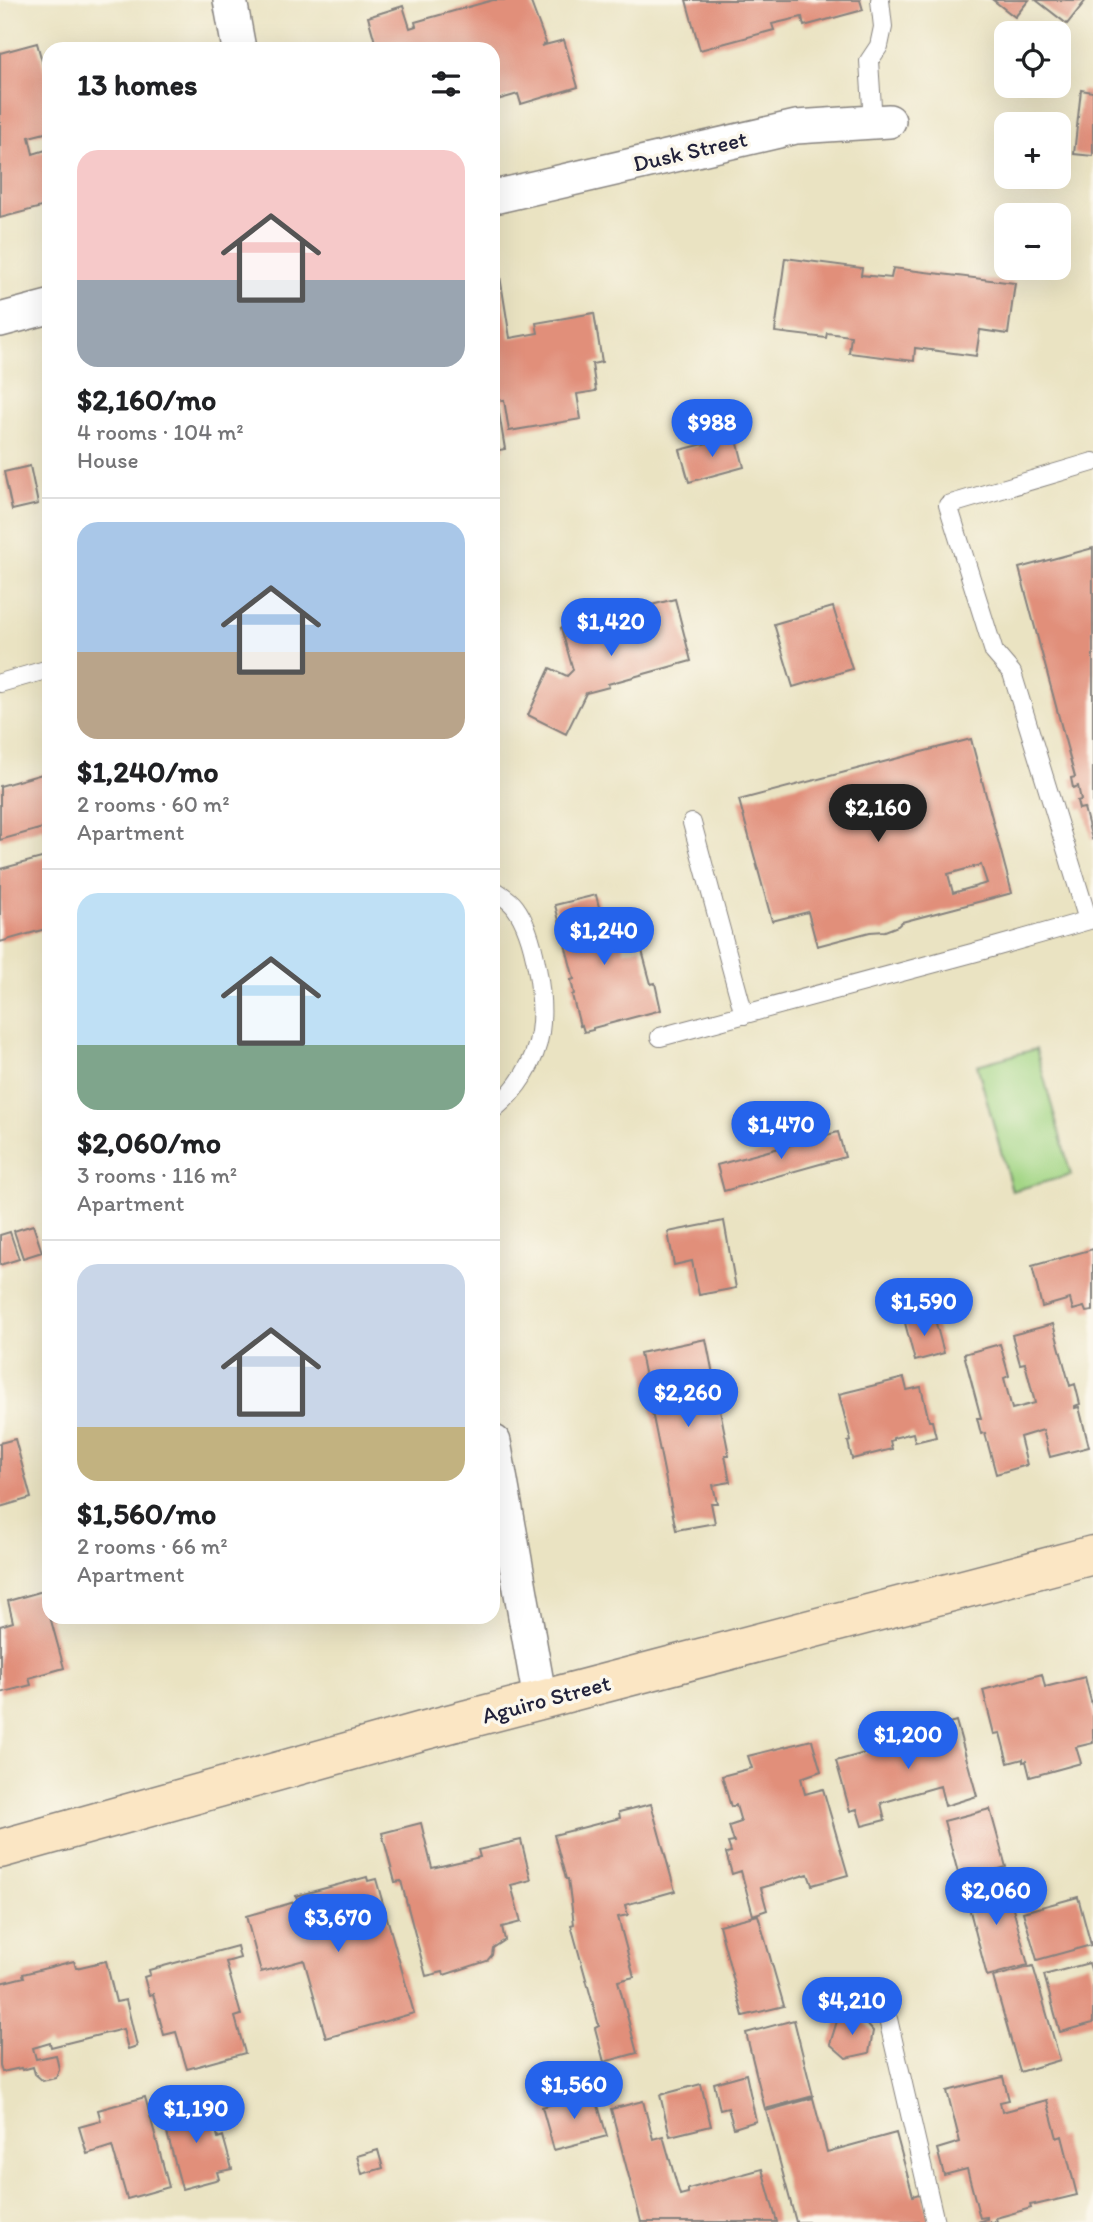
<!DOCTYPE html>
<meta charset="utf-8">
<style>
:root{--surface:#fff;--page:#f2f2f2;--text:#202124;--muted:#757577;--line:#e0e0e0;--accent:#2563eb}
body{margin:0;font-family:Itim,sans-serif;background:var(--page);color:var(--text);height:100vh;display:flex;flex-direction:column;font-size:26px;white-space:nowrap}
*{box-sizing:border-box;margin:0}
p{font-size:23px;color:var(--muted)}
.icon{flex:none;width:38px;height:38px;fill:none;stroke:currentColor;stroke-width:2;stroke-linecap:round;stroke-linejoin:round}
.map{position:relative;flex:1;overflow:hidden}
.drawer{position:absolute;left:42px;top:42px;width:458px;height:1582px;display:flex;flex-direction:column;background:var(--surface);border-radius:21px;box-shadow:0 7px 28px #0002}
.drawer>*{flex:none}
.fabs{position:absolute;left:994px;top:21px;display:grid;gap:14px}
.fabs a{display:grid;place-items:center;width:77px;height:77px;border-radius:14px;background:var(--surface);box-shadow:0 7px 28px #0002;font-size:35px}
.price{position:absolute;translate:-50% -60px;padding:0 16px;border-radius:24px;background:var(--accent);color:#fff;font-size:23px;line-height:46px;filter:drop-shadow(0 2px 4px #0008)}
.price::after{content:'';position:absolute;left:50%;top:42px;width:21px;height:16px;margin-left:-10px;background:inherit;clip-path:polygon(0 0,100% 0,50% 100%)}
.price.current{background:#222;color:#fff}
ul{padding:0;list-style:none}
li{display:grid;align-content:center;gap:14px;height:371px;padding:0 35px}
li+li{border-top:2px solid var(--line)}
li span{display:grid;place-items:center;height:217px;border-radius:21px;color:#555}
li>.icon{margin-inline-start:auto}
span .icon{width:126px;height:126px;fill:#fffc;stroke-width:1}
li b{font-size:30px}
h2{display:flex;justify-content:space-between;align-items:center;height:84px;padding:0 35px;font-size:30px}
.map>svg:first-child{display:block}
.green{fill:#a3d685;stroke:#627c60;stroke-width:2}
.building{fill:#e18f7a;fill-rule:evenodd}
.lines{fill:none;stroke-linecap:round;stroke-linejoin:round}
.lane-casing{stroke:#86827e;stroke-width:20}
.street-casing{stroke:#86827e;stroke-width:36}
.secondary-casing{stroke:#86827e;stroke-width:41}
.lane{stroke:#fff;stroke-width:18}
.street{stroke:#fff;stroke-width:33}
.secondary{stroke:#fbe6c4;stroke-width:38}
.labels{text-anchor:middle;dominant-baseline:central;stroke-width:7;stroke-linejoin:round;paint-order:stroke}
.street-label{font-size:23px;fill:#22223b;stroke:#fbf7ec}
</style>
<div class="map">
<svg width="1093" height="2222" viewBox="0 0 1093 2222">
<rect width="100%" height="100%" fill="#fbf7ec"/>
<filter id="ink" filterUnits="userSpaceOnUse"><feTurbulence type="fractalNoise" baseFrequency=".0143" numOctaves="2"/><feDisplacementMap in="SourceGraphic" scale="14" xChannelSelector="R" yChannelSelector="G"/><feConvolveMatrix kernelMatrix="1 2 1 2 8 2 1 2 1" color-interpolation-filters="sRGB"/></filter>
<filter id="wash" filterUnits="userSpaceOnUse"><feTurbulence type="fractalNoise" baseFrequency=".00686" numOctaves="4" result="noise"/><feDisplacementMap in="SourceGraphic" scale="28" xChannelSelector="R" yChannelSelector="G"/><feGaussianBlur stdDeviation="1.57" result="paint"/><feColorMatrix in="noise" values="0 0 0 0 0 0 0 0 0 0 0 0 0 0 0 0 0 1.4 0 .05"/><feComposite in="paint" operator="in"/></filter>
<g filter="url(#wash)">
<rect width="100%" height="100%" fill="#eae3c2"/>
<!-- green -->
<path class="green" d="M1036,1049L1071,1175L1012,1191L977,1065Z"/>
<g id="blocks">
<!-- building -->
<path class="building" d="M493,0H530L546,43L541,46L564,40L578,87L521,104L518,94L494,101V49H377L368,17L403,6L410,28L416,26L415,22Z
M686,0H860L863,10L804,26L802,17L772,24L774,30L700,50Z
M993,0H1029L1015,17Z
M1036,0H1086L1067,24Z
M37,43L49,87V132L29,137L33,154L49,149V205L0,218V53Z
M1081,90L1093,92V156L1074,154Z
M785,258L862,268L861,275L891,278L893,268L1015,283L1008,334L980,330L976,356L915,348L914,361L849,353L851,336L827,333L826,338L775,332Z
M498,264L510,338L538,333L536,323L594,313L602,362L592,364L596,391L577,394L581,419L509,431L504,400L497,401L505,449L494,451V265Z
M736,436L744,467L689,482L680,450Z
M30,466L38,504L12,510L4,472Z
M1093,548V838L1092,839L1084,808L1079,809L1077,801L1081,800L1078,786L1073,788L1071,778L1075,777L1019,568Z
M675,599L691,661L608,684L609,687L586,693L566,734L528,715L550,668L567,676L573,670L561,628Z
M833,607L852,669L793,687L774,624Z
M971,739L1012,893L902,922L898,926L885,931L870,932L817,946L808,912L772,921L739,800ZM981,865L987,883L953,893L948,874Z
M49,772V847L43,828L0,840V786Z
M49,856V928L0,942V869Z
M596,895L601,915L612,912L615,923H617L624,951L641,947L651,984L655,983L661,1010L593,1028V1030L584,1032L582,1025L580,1026L572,995L574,994L571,980L574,979L555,905Z
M838,1132L845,1157L724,1191L717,1165Z
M724,1221L736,1288L699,1295L692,1261L674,1265L668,1232Z
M33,1225L42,1252L23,1258L14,1231Z
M10,1232L19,1259L0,1265V1235Z
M1093,1249V1311L1086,1312L1084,1307L1073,1310L1070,1299L1042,1307L1032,1266Z
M934,1316L944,1353L915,1361L905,1323Z
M1053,1324L1070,1386L1075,1384L1080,1404L1075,1406V1408L1079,1407L1089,1447L1050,1457L1043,1430L1020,1437L1027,1465L996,1474L985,1433L981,1434L977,1418H981L964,1354L1000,1344L1009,1376L1004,1378L1012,1409L1035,1403L1025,1363L1020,1364L1012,1335Z
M706,1339L729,1455H725L730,1482L713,1485L717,1503H711L715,1523L676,1530L640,1353Z
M904,1378L907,1390L921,1387L929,1421H932L936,1437L915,1442L913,1433L893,1438V1440L890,1441L892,1449L852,1459L848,1442L851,1441L839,1394Z
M15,1439L31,1498L0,1507V1443Z
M43,1591L64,1668L29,1678L31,1685L0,1693V1626L13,1622L8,1601Z
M1042,1674L1045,1687L1085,1677L1093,1709V1743L1076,1747L1081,1763L1030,1777L1026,1761L1023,1762V1759L1008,1763L1000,1733L994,1734L983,1690Z
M956,1721L977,1796L945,1806L940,1786L881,1803L885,1820L862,1826L857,1809L850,1811L836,1761L890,1746L888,1740Z
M812,1740L821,1771L801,1778L805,1794L823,1789L848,1875L812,1885L808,1874L761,1888L767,1910L753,1915L741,1871L732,1874L726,1853L731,1852L728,1843L734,1842L729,1826L741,1822L736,1805L731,1807L722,1776L752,1768L748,1756Z
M651,1804L675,1891L625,1905L628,1915L618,1917L634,1977L618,1981L637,2053L604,2062L595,2028L599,2026L571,1925L574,1924L568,1879H566L554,1835L620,1818L619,1812Z
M990,1809L1006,1867L960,1880L944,1821Z
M421,1823L432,1868L480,1857L478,1850L521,1840L531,1880L511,1885L521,1922L502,1927L505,1940L493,1948L492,1955L487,1961L444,1975L443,1972L426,1976L401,1881L395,1882L382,1833Z
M367,1877L368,1881L376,1879L414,2013L326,2038L304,1960L261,1972L246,1916L298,1901L296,1896Z
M1005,1878L1028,1965L987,1976L964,1888Z
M1078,1897L1091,1945L1037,1960L1023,1912Z
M758,1915L784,2006L743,2016L719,1925Z
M237,1946L240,1958L226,1962L241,2015L235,2017L245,2053L187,2069L176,2032L164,2035L153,1994L149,1995L144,1977L150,1975L149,1970Z
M74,1961L76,1968L106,1961L116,2002L126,2000L137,2046L128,2049L123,2029L51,2047L50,2043L33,2048L36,2059L56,2055L59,2069L56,2078L43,2081L35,2074L33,2067L22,2070L21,2068L2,2072L0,2065V1983L24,1977L23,1974Z
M1089,1963L1093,1976V2023L1060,2032L1044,1975Z
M1033,1966L1060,2060L1020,2072L993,1977Z
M860,2016L873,2031L869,2053L846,2058L830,2044L837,2021Z
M794,2020L813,2096L765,2109L746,2033Z
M746,2074L756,2121L734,2128L728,2108L720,2110L714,2083Z
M1003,2077L1009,2100L1000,2102L1002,2112L1047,2100L1057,2138L1062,2136L1077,2195L1035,2205V2204L1030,2205L1031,2208L996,2218L997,2222H978L987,2219V2217L980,2218L967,2169L944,2175L937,2149L960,2142L947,2091Z
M701,2084L711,2126L670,2136L660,2095Z
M594,2092L607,2136L554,2150L542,2107Z
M145,2097L169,2187L127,2199L112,2146L87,2154L79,2127L101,2121L98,2110Z
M813,2098L827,2152L896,2133L913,2196L922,2193L930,2222H796L766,2111Z
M643,2101L653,2139L663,2136L680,2195L688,2193V2189L762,2169L777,2222H641L611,2109Z
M209,2102L218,2138L223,2136L232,2169L217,2172L219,2179L182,2189L162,2114Z
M378,2150L383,2168L362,2174L357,2156Z"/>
</g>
</g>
<g filter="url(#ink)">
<use href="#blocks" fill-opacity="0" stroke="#86827e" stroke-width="2"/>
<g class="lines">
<!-- lane casing -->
<g class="lane-casing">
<path id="lane" d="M873,122L869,61L879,46L883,27L880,0
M0,683L49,669
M692,823L744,1015
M494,890C500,894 510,900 515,907C535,934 545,999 540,1032C536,1062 516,1091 494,1109
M1088,920L1012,673L994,652L948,505L1093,462
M660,1037L991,948L1093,919
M888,2019L935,2222"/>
</g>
<!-- street casing -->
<g class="street-casing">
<path id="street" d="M230,0L239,49
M494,197L796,127L889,121
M0,320L49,307
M494,1442L540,1700"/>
</g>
<!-- secondary casing -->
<g class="secondary-casing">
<path id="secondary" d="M0,1849L422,1731L1093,1555"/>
</g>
<!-- lane -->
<use href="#lane" class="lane"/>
<!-- street -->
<use href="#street" class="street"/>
<!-- secondary -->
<use href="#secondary" class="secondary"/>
</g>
</g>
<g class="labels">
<!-- street labels -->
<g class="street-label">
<text transform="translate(690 151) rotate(-13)">Dusk Street</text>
<text transform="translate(546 1699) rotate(-15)">Aguiro Street</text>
</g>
</g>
</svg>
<div class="fabs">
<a><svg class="icon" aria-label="locate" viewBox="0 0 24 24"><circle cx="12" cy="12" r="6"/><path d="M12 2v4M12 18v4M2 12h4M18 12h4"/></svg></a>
<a>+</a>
<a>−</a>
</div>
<b class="price" style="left:712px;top:459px">$988</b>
<b class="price" style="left:611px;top:658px">$1,420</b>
<b class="price current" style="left:878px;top:844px">$2,160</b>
<b class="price" style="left:604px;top:967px">$1,240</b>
<b class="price" style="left:781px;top:1161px">$1,470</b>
<b class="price" style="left:924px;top:1338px">$1,590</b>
<b class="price" style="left:688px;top:1429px">$2,260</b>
<b class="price" style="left:908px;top:1771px">$1,200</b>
<b class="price" style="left:996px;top:1927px">$2,060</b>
<b class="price" style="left:338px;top:1954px">$3,670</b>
<b class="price" style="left:852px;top:2037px">$4,210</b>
<b class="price" style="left:574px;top:2121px">$1,560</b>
<b class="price" style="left:196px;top:2145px">$1,190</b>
<section class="drawer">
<h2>13 homes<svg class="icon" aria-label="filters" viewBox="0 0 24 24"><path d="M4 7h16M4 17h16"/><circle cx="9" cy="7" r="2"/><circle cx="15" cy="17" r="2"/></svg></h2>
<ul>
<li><span style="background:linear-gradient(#f6c9c9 60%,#9aa5b1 0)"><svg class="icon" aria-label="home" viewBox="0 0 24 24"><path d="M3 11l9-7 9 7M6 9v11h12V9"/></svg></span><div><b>$2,160/mo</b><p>4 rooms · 104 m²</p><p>House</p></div></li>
<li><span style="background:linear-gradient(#a9c7e8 60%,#b9a48a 0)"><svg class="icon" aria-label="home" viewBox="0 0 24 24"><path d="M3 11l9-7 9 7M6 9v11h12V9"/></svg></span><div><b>$1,240/mo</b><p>2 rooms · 60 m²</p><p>Apartment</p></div></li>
<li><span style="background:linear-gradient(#bfe0f5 70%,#7fa58c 0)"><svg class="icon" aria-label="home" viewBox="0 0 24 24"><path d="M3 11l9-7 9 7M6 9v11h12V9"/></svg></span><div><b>$2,060/mo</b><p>3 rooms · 116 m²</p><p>Apartment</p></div></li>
<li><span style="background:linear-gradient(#c9d6e8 75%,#c2b280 0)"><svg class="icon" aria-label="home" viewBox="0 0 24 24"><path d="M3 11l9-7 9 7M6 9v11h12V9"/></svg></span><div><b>$1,560/mo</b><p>2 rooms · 66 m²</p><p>Apartment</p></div></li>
</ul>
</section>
</div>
